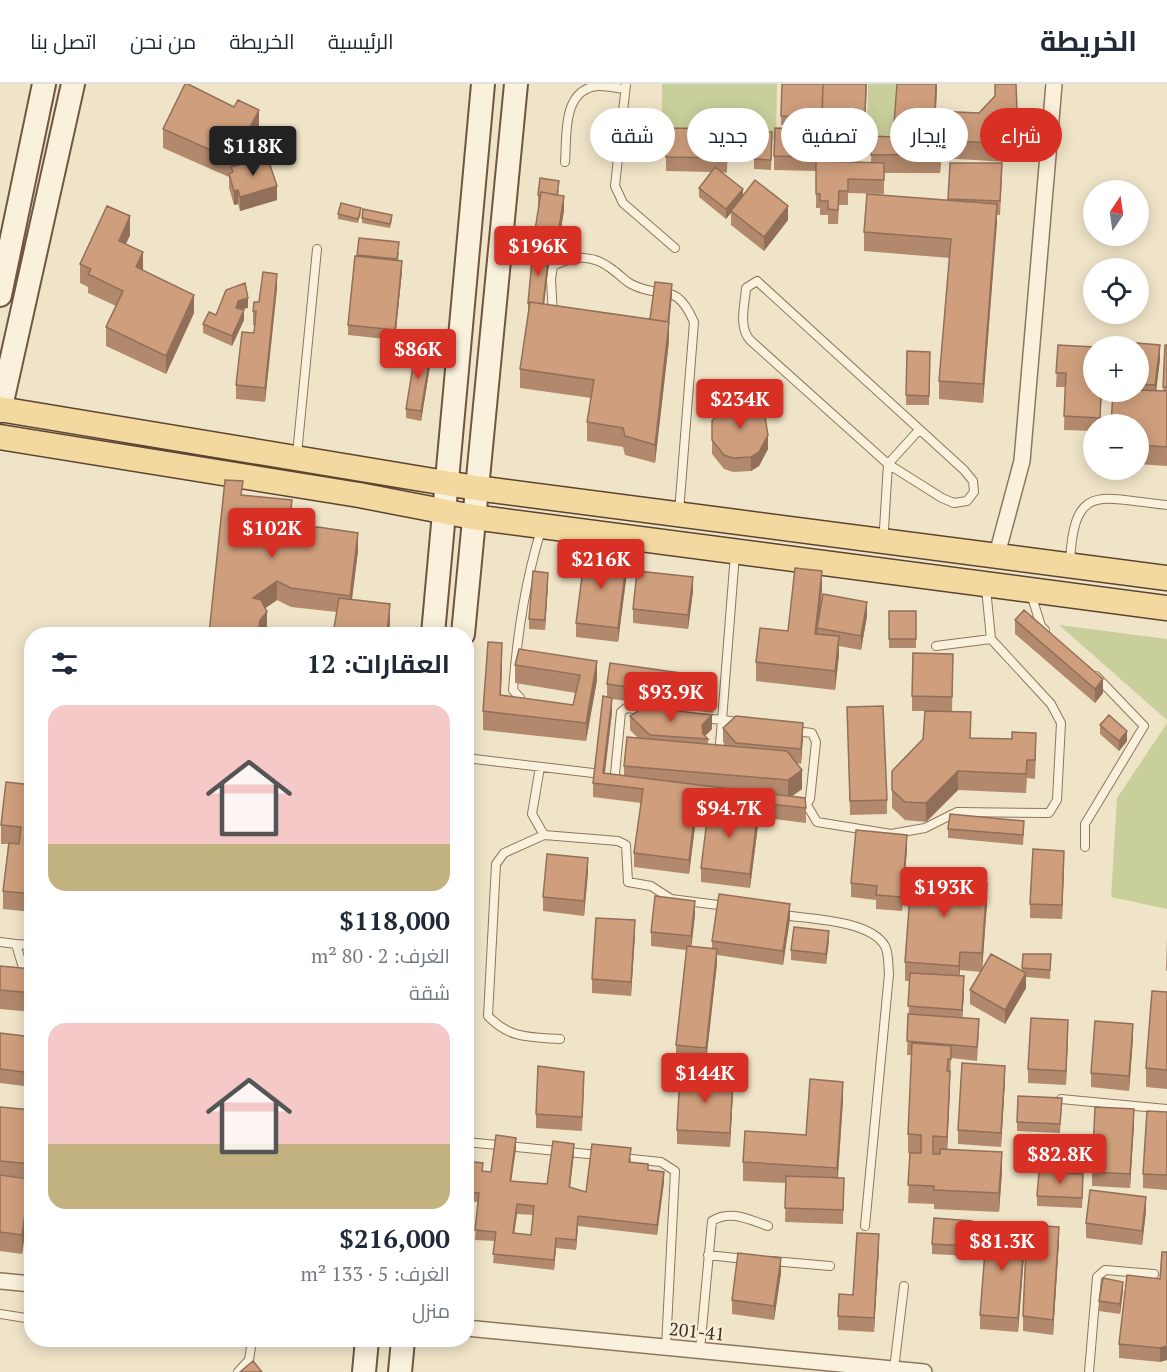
<!DOCTYPE html>
<html lang="ar">
<meta charset="utf-8">
<style>
:root{--surface:#fff;--page:#f6f6f7;--text:#1f2937;--muted:#747a83;--line:#e0e1e3;--accent:#d93025}
body{margin:0;font-family:"PT Serif",Cairo,serif;background:var(--page);color:var(--text);direction:rtl;height:100vh;display:flex;flex-direction:column;font-size:22px;white-space:nowrap}
*{box-sizing:border-box;margin:0}
p{font-size:20px;color:var(--muted)}
.icon{flex:none;width:33px;height:33px;fill:none;stroke:currentColor;stroke-width:2;stroke-linecap:round;stroke-linejoin:round}
.map{position:relative;flex:1;overflow:hidden;direction:ltr}
.details{position:absolute;left:24px;top:543px;width:450px;height:720px;display:flex;flex-direction:column;background:var(--surface);border-radius:24px;box-shadow:0 3px 15px #0003;direction:rtl}
.details>*{flex:none}
.top-card{position:absolute;left:492px;top:24px;width:570px;height:54px;direction:rtl;display:flex;gap:12px}
.needle{width:39px;rotate:13deg}
.buttons{position:absolute;left:1083px;top:96px;display:grid;gap:12px}
.buttons a{display:grid;place-items:center;width:66px;height:66px;border-radius:50%;background:var(--surface);box-shadow:0 3px 15px #0003;font-size:30px}
.price{position:absolute;translate:-50% -51px;padding:0 14px;border-radius:6px;background:var(--accent);color:#fff;font-size:20px;line-height:39px;filter:drop-shadow(0 2px 3px #0008)}
.price::after{content:'';position:absolute;left:50%;top:36px;width:18px;height:14px;margin-left:-9px;background:inherit;clip-path:polygon(0 0,100% 0,50% 100%)}
.price.selected{background:#222;color:#fff}
ul{padding:0;list-style:none}
li{display:grid;align-content:center;gap:12px;height:318px;padding:0 24px}
li span{display:grid;place-items:center;height:186px;border-radius:18px;color:#555}
li>.icon{margin-inline-start:auto}
span .icon{width:108px;height:108px;fill:#fffc;stroke-width:1}
li b{font-size:26px}
h2{display:flex;justify-content:space-between;align-items:center;height:72px;padding:0 24px;font-size:26px}
.tag{padding:0 21px;border-radius:27px;background:var(--surface);box-shadow:0 3px 15px #0003;font-size:21px;line-height:54px}
.tag.selected{background:var(--accent);color:#fff}
header{display:flex;align-items:center;gap:36px;box-sizing:border-box;height:84px;padding:0 30px;background:var(--surface);border-bottom:2px solid var(--line)}
header strong{font-size:28px}
nav{display:flex;gap:33px;margin-inline-start:auto;font-size:21px}
.map>svg:first-child{display:block}
.green{fill:#c9cf9b}
.lines{fill:none;stroke-linecap:round;stroke-linejoin:round}
.lane-casing{stroke:#8d765c;stroke-width:10}
.street-casing{stroke:#8d765c;stroke-width:18}
.secondary-casing{stroke:#6f573f;stroke-width:26}
.primary-casing{stroke:#5b4430;stroke-width:27}
.lane{stroke:#faf1dc;stroke-width:8}
.street{stroke:#faf1dc;stroke-width:15}
.secondary{stroke:#faf1dc;stroke-width:22}
.primary{stroke:#f3d9a0;stroke-width:24}
.wall{fill:#b2896c;fill-rule:evenodd}
.shaded-wall{fill:#916f58}
.building{fill:#cf9f7d;stroke:#916f58;stroke-width:1.5;fill-rule:evenodd}
.labels{text-anchor:middle;dominant-baseline:central;stroke-width:5;stroke-linejoin:round;paint-order:stroke}
.street-label{font-size:18px;fill:#3d2e20;stroke:#f7eed8}
</style>
<header>
<strong>الخريطة</strong>
<nav><a>الرئيسية</a><a>الخريطة</a><a>من نحن</a><a>اتصل بنا</a></nav>
</header>
<div class="map">
<svg width="1167" height="1288" viewBox="0 0 1167 1288">
<rect width="100%" height="100%" fill="#f0e4c8"/>
<!-- green -->
<path class="green" d="M662,0H777L776,55L662,52Z
M868,0H896L893,72L805,69L806,44L867,46Z
M1059,541L1167,555V636Z
M1167,639V825L1111,813L1117,714Z"/>
<g class="lines">
<!-- lane casing -->
<g class="lane-casing">
<path id="lane" d="M626,0L615,102L623,119L675,164
M565,78C567,54 562,11 592,3C601,0 615,4 625,5
M757,197L964,386L973,397L974,408L967,417L954,419L942,414L888,380L750,256C738,243 745,220 746,204Z
M553,231L551,195L553,182C575,171 593,170 613,186C619,190 625,197 631,200C663,217 675,195 694,238L679,428
M297,370L317,165
M881,452L884,445L888,380L919,346
M735,470L722,636L739,638
M1070,478C1074,396 1101,415 1167,421
M1031,510L1041,542L1045,546
M936,562L991,555
M520,614L513,606C517,552 525,498 541,446
M703,634L722,636L719,671
M795,647L812,649L816,658L810,715L804,723L796,722
M466,674L593,689
M540,683L532,730L544,751L618,757L626,761L628,798L651,802L671,815L726,822
M614,700L621,628L626,624L650,627
M807,721L817,738L891,750L925,744L957,728L1049,729L1057,716L1061,639L1051,620L991,555L986,504
M544,751L504,769L496,780L488,932C510,955 530,953 560,955
M1085,763V740L1144,642L1096,592
M782,831C810,835 870,836 885,862C889,869 888,882 889,890L865,1142
M0,858L16,860L24,887L32,889
M16,860L32,861
M1061,1015L1167,1025
M466,1058L598,1071
M622,1074L661,1078L675,1087L666,1263
M708,1171L745,1175
M772,1177L830,1182
M0,1230L32,1235
M159,1256H179
M700,1266L712,1137C730,1125 750,1136 768,1142
M894,1285L904,1202
M238,1288L249,1276L252,1256
M1089,1288L1097,1193L1105,1186L1154,1190"/>
</g>
<!-- street casing -->
<g class="street-casing">
<path id="street" d="M996,474L1022,377L1054,0
M0,1197L32,1200
M466,1244L924,1288"/>
</g>
<!-- secondary casing -->
<g class="secondary-casing">
<path id="secondary" d="M0,211L44,0
M0,327L73,0
M433,550L483,0
M463,550L516,0
M364,1288L367,1256
M400,1288L403,1256"/>
</g>
<!-- primary casing -->
<g class="primary-casing">
<path id="primary" d="M0,325L476,404L1167,494
M0,353L359,411L473,433L1167,524"/>
</g>
<!-- lane -->
<use href="#lane" class="lane"/>
<!-- street -->
<use href="#street" class="street"/>
<!-- secondary -->
<use href="#secondary" class="secondary"/>
<!-- primary -->
<use href="#primary" class="primary"/>
</g>
<!-- wall -->
<path class="wall" d="M782,0H867L865,44L781,41Z
M937,0L936,27L979,29L1017,25H1023L1022,70H1015L1007,78L941,74L940,89H884V110L848,109V121H839L838,140H828V131H820V124H816V87L774,86V72L804,56L842,58V78H871L872,52L893,53Z
M234,23L259,45L240,80L277,116L240,127L238,120L234,121L229,104V93L163,64V45Z
M666,44L728,45L727,89L722,88L743,112L788,136L764,167L731,141V129L726,135L699,113V104L711,88L666,87Z
M772,58L771,86L754,85V75Z
M950,79L1002,94L1000,131H997L983,319L939,315V297L950,174L864,167V148L948,116Z
M559,106L558,111L564,126L556,177L549,175L544,220L650,235L672,210L669,240V257L655,379L625,371L623,363L587,357V338L591,314L520,304V285L528,229V219L533,159L539,121H538V111Z
M361,129L358,139L338,135V130Z
M362,134L392,136L390,144L362,139Z
M130,151L126,160L143,187L194,229L166,290L106,262V243L116,222L88,209V203L80,199V180Z
M399,168L398,177L402,187L395,256L348,251V241L357,171Z
M277,204L265,318L236,315V301L254,249L255,241H253V227L259,218Z
M248,224L242,225L244,236L232,262L203,249V240L216,231Z
M1058,261L1102,308L1100,340H1094V347L1064,346L1065,303H1056Z
M1165,261H1167V382L1138,380V340L1113,311H1110V308H1138V262L1160,275L1156,307H1163Z
M907,267L930,268L929,321H906Z
M431,276L421,337L406,334V325Z
M712,337L768,365L759,382L751,387L733,388L724,385L712,370Z
M243,411L292,435L291,442L358,467L352,515L390,539L389,550H334V544L337,528L291,523L277,516L265,524L267,547L266,548V550Z
M627,488L618,558L576,553V539Z
M548,498L545,546L529,545V535Z
M822,506L819,535L867,532L861,566L839,562V571L835,606L756,597V578L788,547Z
M693,507L688,545L633,539V525Z
M889,527H916V564H889Z
M1015,536L1103,609L1095,619L1015,550Z
M519,565L597,596L586,657L483,646V627L502,578L501,612L573,621L576,609L515,599V581Z
M953,585L952,628L971,654L1036,668L1035,695L1027,694L1026,709L958,706L926,738L905,736L892,724V687L923,655L925,627H912V612Z
M607,600L716,608L713,629L612,615V628L605,689L624,692V682L638,654L630,646V632L712,645L705,652L708,655V660L726,662L723,658V644L803,653L801,680L797,679L802,705L791,713L806,724V739L758,733V741L750,804L701,798V784L708,727L697,726L689,790L634,783V769L641,719L593,713V699L607,613Z
M847,623L887,716V730L850,731Z
M1100,641L1127,657L1119,667L1100,650Z
M32,701V828L3,825V807L8,760H1V741Z
M948,745L1024,746L1023,761L948,754Z
M907,765L902,827L876,825V816L851,813V799Z
M1064,781L1062,835L1030,834V820Z
M588,788L584,832L543,827V813Z
M961,798L987,819L982,885L1022,888L1023,870H1051L1050,895L1026,893V904L1005,940L970,920V906L981,888L960,886L959,892L964,907L962,933L979,949L977,977L951,974L947,1066L1002,1087L999,1128L934,1125V1120L908,1119L910,1069H908V1050L912,971H907L910,897H905V878Z
M695,831L691,862L712,865V857L790,834L783,881L717,871V879L706,978L676,975V961L686,866L651,862V848Z
M635,850L631,912L592,909V895Z
M1167,853V887L1166,886Z
M829,856L826,880L791,876V866Z
M0,882L32,885V928L0,925Z
M1167,908V1005L1146,1003V984Z
M0,949L32,953V1003L0,999Z
M1068,950L1066,1001L1028,999V985Z
M1133,954L1129,1007L1091,1003V989Z
M1005,996L1001,1063L958,1060V1046Z
M584,1002L582,1047L536,1044V1030Z
M733,1007L730,1063L677,1060V1046Z
M1062,1014L1060,1049L1017,1047V1038Z
M843,1016L838,1094H844L843,1140L785,1138L786,1099L743,1097V1078L806,1051Z
M0,1023L32,1026V1094L0,1091Z
M1167,1028V1106L1143,1104V1090Z
M1134,1040L1130,1104L1092,1102V1088Z
M516,1064L511,1097L547,1100L574,1069L570,1103L586,1108L631,1074V1078L648,1086L664,1098L657,1151L578,1142L576,1166L556,1164L554,1186L493,1179L495,1157L475,1156L478,1118L466,1117V1077L483,1087L491,1088ZM517,1130L533,1131L531,1151L514,1149Z
M0,1091L30,1114L22,1170L0,1167Z
M1083,1100L1082,1124L1037,1122V1112Z
M1146,1127L1142,1161L1086,1154V1139Z
M972,1146L970,1172L932,1170V1160Z
M1059,1157L1053,1251L1023,1247V1232Z
M1025,1159L1018,1248L980,1245V1231Z
M879,1164L874,1248L838,1246V1232L853,1211Z
M1167,1168L1160,1278L1119,1274V1260L1160,1195Z
M781,1189L774,1236L732,1230V1216Z
M1123,1207L1120,1230L1099,1227V1217Z"/>
<!-- shaded-wall -->
<path class="shaded-wall" d="M936,0H937L935,46V27Z
M259,26V45L233,95V76Z
M1015,51V70L1007,78V60Z
M941,56V74L940,89V70Z
M277,102V116L240,127V113Z
M743,105V114L731,127V129L726,135V125Z
M238,106V120L234,121V107Z
M564,112V126L556,177V162Z
M997,120V139L983,319V300Z
M788,122V136L764,167V153Z
M130,132V151L119,175V157Z
M143,168V187L136,183Z
M549,168V177L543,230V221Z
M402,177V187L395,256V246Z
M277,190V204L265,318V304Z
M672,200V210L669,240V257L655,379V361Z
M194,211V229L166,290V272Z
M248,214V224L238,226L236,224L238,217Z
M244,226V236L232,262V252Z
M1160,261V275L1155,316V301Z
M431,266V276L421,337V327Z
M768,351V365L759,382L751,387V373Z
M292,416V435L289,460V441Z
M358,449V467L350,530V512Z
M627,474V488L618,558V544Z
M822,487V506L815,568V550Z
M548,489V498L545,546V536Z
M693,493V507L688,545V531Z
M277,497V516L253,533V514Z
M867,518V532L861,566V552Z
M390,520V539L389,550H387Z
M267,528V547L266,548V550H259L260,536Z
M839,552V571L835,606V587Z
M502,559V578L500,630V611Z
M597,577V596L586,657V639Z
M716,594V608L713,629V615Z
M1103,595V609L1095,619V605Z
M612,614V628L603,703V689Z
M712,631V645L702,655V641Z
M803,639V653L801,680V665Z
M1127,647V657L1119,667V657Z
M802,686V705L788,715V696Z
M958,687V706L926,738V719Z
M697,712V726L689,790V776Z
M758,727V741L750,804V790Z
M907,751V765L902,827V813Z
M1064,767V781L1062,835V821Z
M588,774V788L584,832V817Z
M987,800V819L982,888V869Z
M695,817V831L691,867V852Z
M790,820V834L783,881V867Z
M635,836V850L631,912V898Z
M829,847V856L826,880V870Z
M717,865V879L706,978V964Z
M960,868V886L959,901V882Z
M1026,889V904L1005,940V926Z
M964,892V907L962,940V926Z
M1068,936V950L1066,1001V987Z
M1133,940V954L1129,1007V992Z
M1005,982V996L1001,1063V1049Z
M950,987V1006L947,1071V1053Z
M733,993V1007L730,1063V1049Z
M843,998V1016L837,1102V1084Z
M1134,1025V1040L1130,1104V1090Z
M516,1054V1064L510,1106V1097Z
M574,1060V1069L569,1112V1103Z
M1002,1068V1087L999,1128V1109Z
M664,1088V1098L657,1151V1141Z
M30,1095V1114L22,1170V1151Z
M1146,1113V1127L1142,1161V1147Z
M517,1120V1130L513,1158V1149Z
M578,1132V1142L576,1166V1156Z
M1059,1143V1157L1053,1251V1236Z
M1025,1145V1159L1018,1248V1234Z
M879,1150V1164L874,1248V1234Z
M556,1154V1164L554,1186V1176Z
M781,1174V1189L774,1236V1222Z
M1123,1198V1207L1120,1230V1220Z
M1167,1262V1276L1160,1278V1264Z"/>
<!-- building -->
<path class="building" d="M185,0H188L234,23L238,16L259,26L233,76L163,45Z
M782,0H823L822,33L781,32Z
M823,0H866L865,29L822,28Z
M897,0H936L935,27L979,29L995,12V0H1016L1017,25H1023L1022,51H1015L1007,60L941,56L940,70L871,71L872,52L893,53Z
M666,44L728,45L727,74L666,73Z
M775,44L804,45L803,56L842,58L841,74L774,72Z
M757,48H772L771,76L754,75Z
M267,72L277,102L240,113L238,106L234,107L229,90L233,88L231,83Z
M816,77L884,79V96L848,95V107H839L838,126L828,125V117H820V110H816Z
M950,79H1002L1000,117L948,115Z
M715,83L743,105L726,125L699,104Z
M540,94L559,97L557,111L541,108L540,112L538,111Z
M755,96L788,122L764,153L731,127Z
M541,108L564,112L556,162L533,159Z
M867,110L997,120L983,300L939,297L951,155L864,148Z
M341,119L361,124L358,135L338,130Z
M107,122L130,132L119,157L143,168L136,183L194,211L166,272L106,243L123,207L88,190L91,185L80,180Z
M363,125L392,131L390,140L362,134Z
M359,154L399,158L397,175L357,171Z
M533,166L549,168L543,220L530,218V219H528Z
M355,172L402,177L395,246L348,241Z
M263,188L277,190L265,304L236,301L242,248L254,249L256,227H253L254,218H259Z
M655,198L672,200L668,238L650,235Z
M245,199L248,214L238,217L236,224L244,226L232,252L203,240L209,228L216,231L226,206Z
M530,218L669,238L655,361L625,352L623,344L587,338L594,296L520,285Z
M1112,257L1160,261L1155,301L1138,300V262H1111Z
M1058,261L1094,263V308H1101L1100,334L1064,332L1066,289H1056Z
M1165,261H1167V303H1163Z
M416,264L431,266L421,327L406,325Z
M907,267L930,268L929,312L906,311Z
M1138,306L1167,307V363L1138,361V340H1111L1113,308H1138Z
M742,317L760,326L765,333L768,351L759,368L751,373L733,374L724,371L712,356V337L724,322Z
M225,396L243,397L241,411L292,416L289,441L296,445L318,443L358,449L350,512L291,504L277,497L253,514L261,516L267,528L260,536L259,543L266,544L265,550H209Z
M585,469L627,474L618,544L576,539Z
M795,484L822,487L815,550L839,552L835,587L756,578L760,544L788,547Z
M533,487L548,489L545,536L529,535Z
M637,487L693,493L688,531L633,525Z
M823,510L867,518L861,552L817,544Z
M339,514L390,520L387,549L364,548L363,550H357V547L334,544Z
M1024,526L1103,595L1095,605L1015,536Z
M889,527H916V555H889Z
M488,558L502,559L500,611L573,621L580,591L515,581L519,565L597,577L586,639L483,627Z
M913,569L953,570L952,613L912,612Z
M610,579L716,594L713,615L607,600Z
M603,612L612,614L603,689L805,714L806,724L697,712L689,776L634,769L643,705L593,699Z
M883,622L887,716L850,717L847,623Z
M644,623L712,631L702,641L703,650L708,655L650,651L630,632Z
M925,627L971,628L970,654L1012,655V648L1036,649L1035,676H1027L1026,690L958,687L926,719L905,718L892,706V687L923,655Z
M1109,631L1127,647L1119,657L1100,641Z
M736,632L803,639L801,665L736,659L723,644Z
M627,653L787,667L802,686L788,696L624,682Z
M6,698L32,701V810L3,807L9,759L19,760L21,743L1,741Z
M709,720L758,727L750,790L701,784Z
M950,730L1024,737L1023,751L948,745Z
M856,746L907,751L902,813L876,811L877,802L851,799Z
M1033,765L1064,767L1062,821L1030,820Z
M547,770L588,774L584,817L543,813Z
M912,784L957,788L961,798L987,800L982,869L960,868L959,882L905,878Z
M719,810L790,820L783,867L712,857Z
M655,812L695,817L691,852L651,848Z
M596,834L635,836L631,898L592,895Z
M794,843L829,847L826,870L791,866Z
M687,862L717,865L706,964L676,961Z
M991,870L1026,889L1005,926L970,906Z
M1023,870H1051L1050,886L1022,884Z
M0,882L32,885V909L0,906Z
M910,889L964,892L962,926L908,922Z
M1152,907L1167,908V986L1146,984Z
M908,930L979,935L977,963L907,957Z
M1031,934L1068,936L1066,987L1028,985Z
M1095,937L1133,940L1129,992L1091,989Z
M0,949L32,953V989L0,985Z
M912,959L951,962V975H948L947,987H950L947,1053L933,1052V1070H940V1065L1002,1068L999,1109L934,1106V1102L908,1101L910,1069H921V1051L908,1050Z
M962,979L1005,982L1001,1049L958,1046Z
M538,982L584,988L582,1033L536,1030Z
M680,990L733,993L730,1049L677,1046Z
M810,995L843,998L837,1084L743,1078L745,1047L806,1051Z
M1018,1012L1062,1014L1060,1040L1017,1038Z
M0,1023L32,1026V1080L0,1077Z
M1095,1023L1134,1025L1130,1090L1092,1088Z
M1147,1027L1167,1028V1091L1143,1090Z
M496,1051L516,1054L510,1097L547,1100L553,1057L574,1060L569,1103L586,1108L592,1060L631,1064L629,1078L648,1080V1086L664,1088L657,1141L578,1132L576,1156L556,1154L554,1176L493,1170L496,1148L475,1146L479,1109L466,1108V1077L483,1079L482,1087L491,1088ZM517,1120L534,1122L531,1151L513,1149Z
M1039,1088L1083,1090L1082,1114L1037,1112Z
M0,1091L30,1095L22,1151L0,1148Z
M786,1092L844,1094L843,1126L785,1124Z
M1090,1106L1146,1113L1142,1147L1086,1139Z
M934,1134L972,1137L970,1162L932,1160Z
M1027,1141L1059,1143L1053,1236L1023,1232Z
M987,1142L1025,1145L1018,1234L980,1231Z
M857,1149L879,1150L874,1234L838,1232L839,1210L853,1211Z
M1162,1168H1167V1262L1160,1264L1119,1260L1127,1191L1160,1195Z
M738,1169L781,1174L774,1222L732,1216Z
M1103,1194L1123,1198L1120,1220L1099,1217Z
M253,1277L262,1288H240Z"/>
<g class="labels">
<!-- street labels -->
<g class="street-label">
<text transform="translate(697 1247) rotate(6)">201-41</text>
</g>
</g>
</svg>
<div class="buttons">
<a><svg class="needle" viewBox="-14 -14 28 28"><path d="M0-13l5 13h-10z" fill="#e53935"/><path d="M0 13l5-13h-10z" fill="#747a83"/></svg></a>
<a><svg class="icon" aria-label="locate" viewBox="0 0 24 24"><circle cx="12" cy="12" r="6"/><path d="M12 2v4M12 18v4M2 12h4M18 12h4"/></svg></a>
<a>+</a>
<a>−</a>
</div>
<b class="price selected" style="left:253px;top:93px">$118K</b>
<b class="price" style="left:538px;top:193px">$196K</b>
<b class="price" style="left:418px;top:296px">$86K</b>
<b class="price" style="left:740px;top:346px">$234K</b>
<b class="price" style="left:272px;top:475px">$102K</b>
<b class="price" style="left:601px;top:506px">$216K</b>
<b class="price" style="left:671px;top:639px">$93.9K</b>
<b class="price" style="left:729px;top:755px">$94.7K</b>
<b class="price" style="left:944px;top:834px">$193K</b>
<b class="price" style="left:705px;top:1020px">$144K</b>
<b class="price" style="left:1060px;top:1101px">$82.8K</b>
<b class="price" style="left:1002px;top:1188px">$81.3K</b>
<div class="top-card">
<a class="tag selected">شراء</a>
<a class="tag">إيجار</a>
<a class="tag">تصفية</a>
<a class="tag">جديد</a>
<a class="tag">شقة</a>
</div>
<section class="details">
<h2>العقارات: 12<svg class="icon" aria-label="filters" viewBox="0 0 24 24"><path d="M4 7h16M4 17h16"/><circle cx="9" cy="7" r="2"/><circle cx="15" cy="17" r="2"/></svg></h2>
<ul>
<li><span style="background:linear-gradient(#f6c9c9 75%,#c2b280 0)"><svg class="icon" aria-label="home" viewBox="0 0 24 24"><path d="M3 11l9-7 9 7M6 9v11h12V9"/></svg></span><div><b>$118,000</b><p>الغرف: 2 · 80 m²</p><p>شقة</p></div></li>
<li><span style="background:linear-gradient(#f6c9c9 65%,#c2b280 0)"><svg class="icon" aria-label="home" viewBox="0 0 24 24"><path d="M3 11l9-7 9 7M6 9v11h12V9"/></svg></span><div><b>$216,000</b><p>الغرف: 5 · 133 m²</p><p>منزل</p></div></li>
</ul>
</section>
</div>
